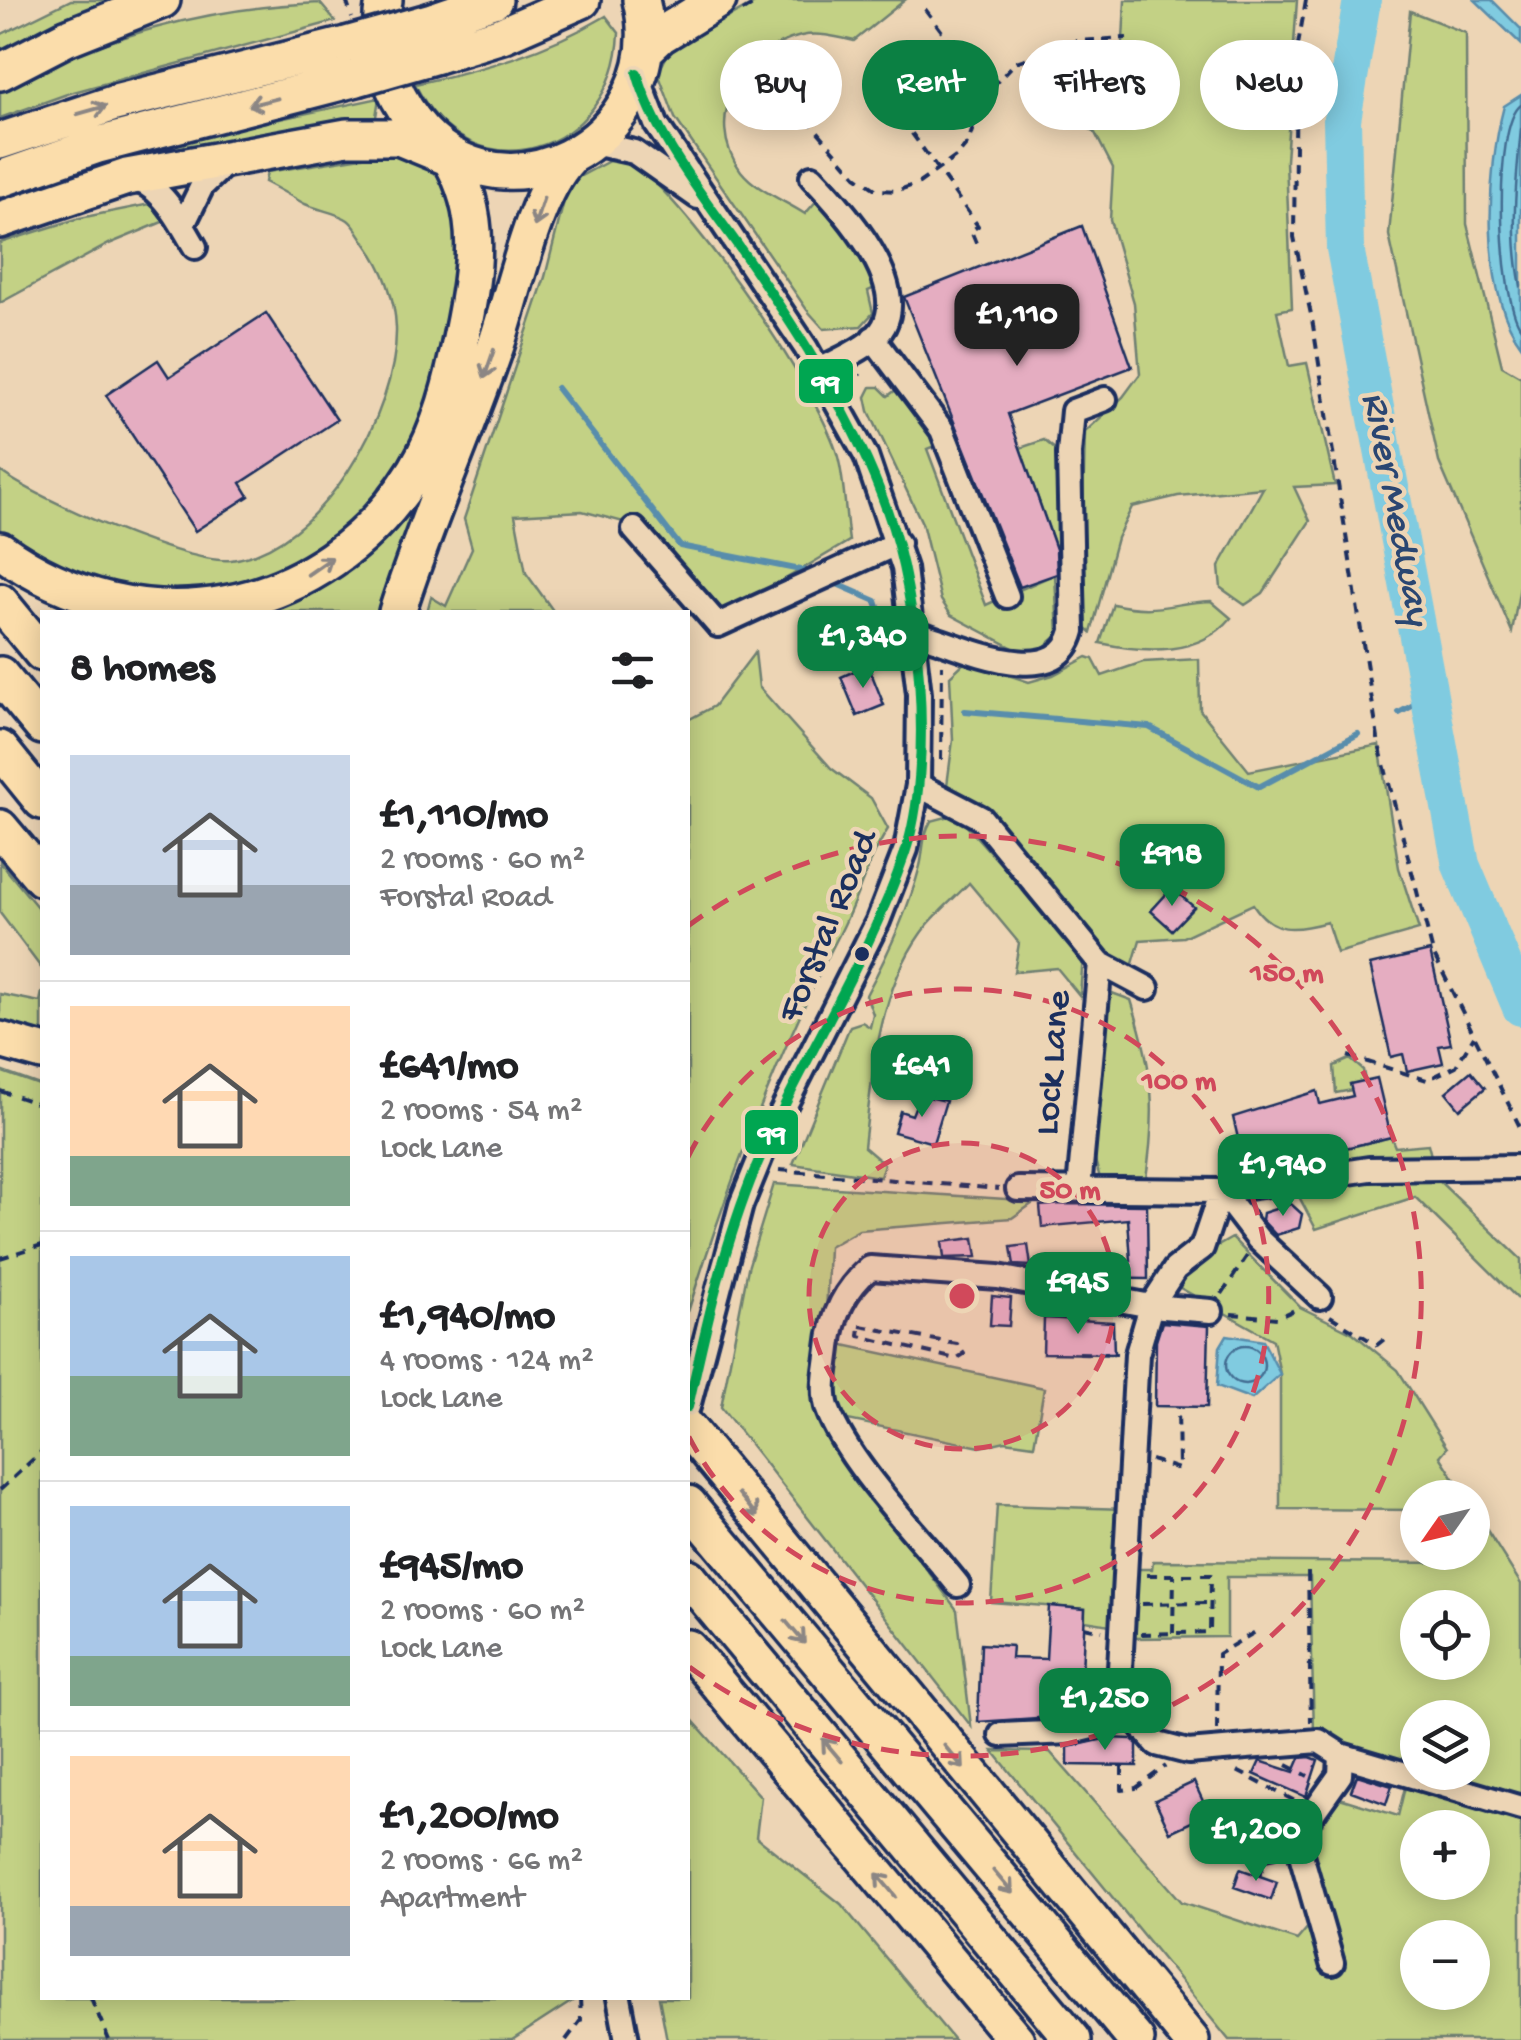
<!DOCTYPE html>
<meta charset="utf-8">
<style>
:root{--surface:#fff;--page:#f6f6f6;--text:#202124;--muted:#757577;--line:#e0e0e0;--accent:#0b8043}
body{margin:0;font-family:"Gochi Hand",sans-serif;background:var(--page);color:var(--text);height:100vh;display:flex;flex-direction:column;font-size:38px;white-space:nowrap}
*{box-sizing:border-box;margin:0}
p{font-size:32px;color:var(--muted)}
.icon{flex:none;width:55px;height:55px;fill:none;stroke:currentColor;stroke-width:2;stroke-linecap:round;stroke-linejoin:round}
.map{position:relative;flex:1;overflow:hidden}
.side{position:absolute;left:40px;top:610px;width:650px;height:1390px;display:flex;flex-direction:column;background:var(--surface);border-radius:0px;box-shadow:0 5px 25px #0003}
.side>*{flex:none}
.hud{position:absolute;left:720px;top:40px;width:650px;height:90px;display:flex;gap:20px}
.needle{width:65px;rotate:236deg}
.controls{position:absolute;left:1400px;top:1480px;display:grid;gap:20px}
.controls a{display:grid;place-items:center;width:90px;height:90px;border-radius:50%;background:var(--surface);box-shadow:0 5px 25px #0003;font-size:50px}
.price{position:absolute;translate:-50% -85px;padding:0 22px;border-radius:20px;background:var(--accent);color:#fff;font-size:32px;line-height:65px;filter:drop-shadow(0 2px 5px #0008)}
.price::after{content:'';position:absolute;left:50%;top:60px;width:30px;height:22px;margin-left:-15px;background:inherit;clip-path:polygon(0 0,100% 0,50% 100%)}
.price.on{background:#222;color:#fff}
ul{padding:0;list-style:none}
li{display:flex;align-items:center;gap:30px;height:250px;padding:0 30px}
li+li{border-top:2px solid var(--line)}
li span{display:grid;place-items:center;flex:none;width:280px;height:200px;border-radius:0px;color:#555}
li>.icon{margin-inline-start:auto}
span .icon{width:120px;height:120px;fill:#fffc;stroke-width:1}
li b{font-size:42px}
h2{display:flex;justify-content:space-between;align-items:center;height:120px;padding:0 30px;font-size:42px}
.pill{padding:0 35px;border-radius:45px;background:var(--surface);box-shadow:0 5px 25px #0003;font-size:35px;line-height:90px}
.pill.on{background:var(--accent);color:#fff}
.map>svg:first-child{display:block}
.green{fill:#c3d185;stroke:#6f8072;stroke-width:2.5;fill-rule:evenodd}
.water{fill:#80cbe0;stroke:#588dac;stroke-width:2.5}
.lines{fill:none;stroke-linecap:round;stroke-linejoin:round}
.shore{stroke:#436d92;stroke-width:2.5}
.stream{stroke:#588dac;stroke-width:6}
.river{stroke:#80cbe0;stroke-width:38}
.building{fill:#e5adc1;stroke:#1b2f5e;stroke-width:2.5}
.minor-casing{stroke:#1b2f5e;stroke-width:30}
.highway-casing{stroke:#1b2f5e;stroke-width:42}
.path{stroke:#1b2f5e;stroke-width:4;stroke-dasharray:10 8;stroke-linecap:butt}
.minor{stroke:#edd5b5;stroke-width:22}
.highway{stroke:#fbddab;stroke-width:35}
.highway-bridge-casing{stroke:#1b2f5e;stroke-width:42;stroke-linecap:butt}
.highway-bridge{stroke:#fbddab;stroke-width:35}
.bus-1-casing{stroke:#edd5b5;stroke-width:18}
.bus-1{stroke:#00a651;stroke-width:10}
.oneway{stroke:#8b8684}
.ring{fill:none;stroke:#d1495b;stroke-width:5;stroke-dasharray:18 12}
.bus-dot{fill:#1b2f5e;stroke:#edd5b5;stroke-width:4}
.labels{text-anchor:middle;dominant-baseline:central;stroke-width:9;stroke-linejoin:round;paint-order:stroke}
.street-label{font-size:38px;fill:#1b2f5e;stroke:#edd5b5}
.water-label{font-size:40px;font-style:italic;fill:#2a4672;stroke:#edd5b5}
.centre{fill:#d1495b;stroke:#edd5b5;stroke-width:5}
.ring-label{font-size:30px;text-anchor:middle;font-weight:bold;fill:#d1495b;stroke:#edd5b5;stroke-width:9;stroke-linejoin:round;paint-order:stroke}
.line-badge{stroke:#edd5b5;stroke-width:4}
.badge-label{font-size:28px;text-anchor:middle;font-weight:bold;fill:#fff}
</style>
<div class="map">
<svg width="1521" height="2040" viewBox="0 0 1521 2040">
<rect width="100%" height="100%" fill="#edd5b5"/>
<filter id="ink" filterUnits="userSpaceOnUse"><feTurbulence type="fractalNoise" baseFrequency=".01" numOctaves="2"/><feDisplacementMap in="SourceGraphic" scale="20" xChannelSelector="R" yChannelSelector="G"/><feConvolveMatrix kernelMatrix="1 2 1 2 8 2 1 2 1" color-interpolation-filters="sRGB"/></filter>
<g filter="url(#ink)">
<!-- green -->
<path class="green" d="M71,0H109L0,51V35Z
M760,0H905L854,41C837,37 819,32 801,36C742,50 701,118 741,171C757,191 784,200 805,214L818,199L848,230L874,280L875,288L868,291L873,313L861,326L824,329L807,310L675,118L658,73L670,50Z
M1125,0H1297L1286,161L1292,308L1277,311L1289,366L1307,363L1335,485L1294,487L1310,521L1263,593L1245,605L1221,588L1219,567L1263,488L1178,496L1132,507L1117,538L1091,633L1080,623L1085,432L1123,397L1140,374L1134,303L1110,220L1113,168L1095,133L1075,116L1122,61Z
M320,3L335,21L70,93L0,118V87C104,37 205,7 320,3Z
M1410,11L1466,33L1467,224L1502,366L1521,377V581L1512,632L1439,462L1389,235Z
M606,16L619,33C614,153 472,200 415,84C484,69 545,52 606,16Z
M379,98L375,123L0,208V194L19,186L180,140Z
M394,152L441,172L453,190L466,261L441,375L409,460L329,549L231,593L106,589L0,537V471C37,499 187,565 231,560C321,549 398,412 396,328C395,298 384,268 366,244C361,237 355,225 348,220C336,212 318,210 305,204C292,197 279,189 265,182L267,172Z
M609,161C622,162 633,164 644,173C696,215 821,393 838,457C845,483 845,514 849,541L760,594L715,612L639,526L582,511L515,515L526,573L554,612H427L431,597L446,606L472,548L464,519L545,277L566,193L579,177Z
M155,203L172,218L109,244L0,303V243L80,218Z
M871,387H879L888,396L897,389L937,445L927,449L986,605L1055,574L1058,635L1036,654L1019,651L951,615L941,600L922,523L869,411L866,397Z
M1044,440L1056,450L1062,466L1064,571L1020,448Z
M441,464L385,612H261C356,576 382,545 441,464Z
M1211,601L1231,618C1199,656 1146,653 1100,643L1113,604C1157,614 1168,603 1211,601Z
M755,652L759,687L831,768L871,798L888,829C867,862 858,898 840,933C777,1054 729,1181 688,1312V720L714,706Z
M1087,657L1093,659L1102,676L1143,662L1199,659L1200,710L1249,771L1379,745L1399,868L1419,930L1337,953L1327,922C1295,931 1272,934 1253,904L1183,937L1140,940L1132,967L1095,944L971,800L946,793L953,740L950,676L966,661L1029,682L1053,675ZM1172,888L1193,907L1172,930L1151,911Z
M950,816L964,823L1083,956L1080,996L1057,968L1014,972L1019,943L969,883C954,899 934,915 921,933C878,993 872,1076 864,1147L884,1164L880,1177L793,1164L850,1026L862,1022L870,1027L873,1014L866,995C888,954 908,912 920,866C924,850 922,836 931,821Z
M0,862L42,913V969L0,913Z
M42,992V1037L0,1027V994L40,1002Z
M1112,993L1131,1000C1154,1072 1157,1110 1145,1185L1101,1182L1095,1160L1106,1000Z
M1350,1059L1363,1070L1365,1081L1351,1084L1352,1090L1336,1093L1334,1066Z
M0,1071L42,1086V1998H577L512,2040H0Z
M1391,1137L1395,1147L1428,1144L1437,1179L1521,1259V1302L1415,1197L1316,1229L1282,1164Z
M774,1184L1036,1201L1012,1218L859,1230L829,1247L825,1337L834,1445L957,1610L971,1726L721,1407L748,1268Z
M1232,1238L1300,1307L1353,1333L1398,1370L1447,1448L1440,1456L1466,1497L1418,1498L1417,1510L1280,1509V1374L1273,1340L1175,1285L1190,1262Z
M839,1344L1044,1388L1034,1445L1005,1441L980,1447L838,1418L828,1392Z
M997,1505L1125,1509L1123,1627L1085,1621V1609L991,1602Z
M1473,1508L1521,1584V1804L1407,1771L1314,1733L1310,1577H1227V1637L1135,1638L1134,1569H1152L1153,1561L1460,1563L1461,1553L1472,1552ZM1418,1608H1472V1662H1418ZM1418,1718H1472V1772H1418Z
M688,1715L761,1797L756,1837L841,1904L954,2040H667L659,1998H688Z
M993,1751L1050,1752L1182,1902L1297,1940L1314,1920L1308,1838L1333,1796L1398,1816L1406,1783L1521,1817V2040H1229ZM1418,1828H1472V1882H1418ZM1418,1938H1472V1992H1418Z"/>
<!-- water -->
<path class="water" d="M1475,0H1492L1521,29V44Z
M1521,95V345C1480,291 1487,169 1504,106Z
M1227,1335L1263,1341L1280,1374L1252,1399L1217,1386L1220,1347Z"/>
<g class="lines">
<!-- shore -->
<path class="shore" d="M1521,105C1492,126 1499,299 1521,328
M1521,129C1516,182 1510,234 1521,286
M1226 1365a19 19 0 1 1 38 0a19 19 0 1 1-38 0Z"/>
<!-- stream -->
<path class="stream" d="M557,388L680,546L811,572
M828,580L876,601L892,651
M965,711L1149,727L1259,787L1358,734
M1399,713L1432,695"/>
<!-- river -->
<path class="river" d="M1362,0L1342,120L1345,248L1461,865L1521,1007"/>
</g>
<!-- building -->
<path class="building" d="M1082,226L1132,367L1008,414L1056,549L1057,574L1020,587L904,297Z
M266,313L337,420L241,483L249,496L195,531L106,395L158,360L169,377Z
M868,665L884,705L857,716L841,677Z
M1172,888L1194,907L1172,930L1151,911Z
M1430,951L1451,1044L1439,1046L1443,1063L1407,1071L1403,1054L1391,1057L1370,965Z
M1471,1071L1485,1088L1460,1109L1446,1092Z
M1377,1078L1391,1137L1246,1172L1233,1117L1317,1091L1320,1104L1353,1096L1350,1084Z
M920,1095L946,1101L933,1143L894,1132L900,1111L912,1115Z
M1061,1204L1147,1205L1148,1279L1083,1278L1040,1270V1263L1131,1261L1128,1219L1042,1227L1040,1206Z
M1291,1204L1302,1214L1299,1228L1276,1235L1262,1220L1263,1213Z
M974,1238L977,1257L944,1258L942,1242Z
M1028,1245L1031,1266L1014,1265L1011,1247Z
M992,1296L1011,1298L1009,1326L990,1325Z
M1044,1318L1113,1322L1114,1354L1043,1353Z
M1162,1322L1209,1326L1207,1407L1155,1406L1156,1341Z
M1049,1606L1085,1609L1080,1715L978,1722L981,1644L1012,1646L1011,1658L1046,1659Z
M1109,1738L1132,1739L1137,1744V1766L1068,1765V1747Z
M1310,1757L1318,1760L1306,1797L1254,1774L1260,1761L1294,1772L1300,1758Z
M1357,1775L1392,1786L1386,1804L1351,1791Z
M1194,1782L1209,1814L1170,1832L1155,1800Z
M1240,1869L1277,1882L1271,1900L1234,1887Z"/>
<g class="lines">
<!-- minor casing -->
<g class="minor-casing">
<path id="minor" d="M638,77L656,124L806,348L866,456L904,568L919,694L918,785L906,849L878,921L767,1141L741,1205L688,1407
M593,143L634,152L698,197
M127,177C163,184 178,219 195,247
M812,177C841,207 908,280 884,326C873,347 839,359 820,370
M184,223L202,186L227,162
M873,338L942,430L1007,596
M634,529L718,625L898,543
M914,632C955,643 1056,696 1073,631L1069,454L1073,411L1105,399
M918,785L981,818L1100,963L1147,988
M1018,1189L1221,1191L1369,1169L1521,1167
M1079,1189L1100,963
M1221,1191L1258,1239L1320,1297
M1211,1311L1151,1306L1137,1354L1119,1687L1133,1717L1157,1744L1188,1752L1319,1741L1341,1755L1340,1775L1296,1837L1332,1963
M958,1585C921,1538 848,1464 828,1410C821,1390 827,1368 829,1348C832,1315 845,1289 870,1268L998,1277L1151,1306L1175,1269L1202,1248L1221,1191
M1001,1735L1072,1732L1133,1717
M1341,1755L1521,1808
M619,1998L627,2040"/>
</g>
<!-- highway casing -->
<g class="highway-casing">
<path id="highway" d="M384,0C377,38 385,78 406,110C492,242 675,140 641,0
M432,21L494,0
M645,50L661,35L718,0
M437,55L502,35L582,0
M0,72L66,38L162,0
M0,141L115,103L346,45
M0,179L98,145L357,78
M0,220L127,177L347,137H399L450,158C484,215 475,271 462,334C453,380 441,429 416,470C324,619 140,651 0,550
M0,602L42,653
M397,612C425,524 463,439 494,351C513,298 532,197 569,158
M0,675L42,726
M0,749L42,801
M0,828L42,878
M0,1040L42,1052
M688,1429L1191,2040
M688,1504L1136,2040
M688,1577L1073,2040
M688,1648L1016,2040"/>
</g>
<!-- path -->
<path class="path" d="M346,0L352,18
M1306,0L1296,56L1294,237L1312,319L1379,745L1433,953L1521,1129
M925,9L987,91
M743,11L760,0
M771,77L856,176L877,190L896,191L919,183L957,156L968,143L983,96L1016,62L1077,41L1127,38
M891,104L978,226L971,231L976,243
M856,393L860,374
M941,760L942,665
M1348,1056L1427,1080L1456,1066L1474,1036
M0,1091L42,1105
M779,1170L999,1189
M0,1258L42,1245
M1222,1294L1247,1256
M1231,1314L1277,1318L1299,1308
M1330,1316L1377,1345L1387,1337
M860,1326L957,1344L964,1354L956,1359L859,1336Z
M1079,1353L1117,1354
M1151,1460L1179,1469L1178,1406
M0,1490L42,1451
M1308,1572L1311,1722
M1142,1604L1210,1603
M1084,1627L1102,1631
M1173,1633L1174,1575
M1141,1634L1210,1632L1211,1575H1146
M1217,1730L1218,1654L1257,1631
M1287,1765L1308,1776
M1122,1766V1790L1136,1788L1166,1766
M1237,1771L1295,1801
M1259,1876L1266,1860L1280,1857
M91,1998L109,2040
M566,2040L581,2020L580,1998"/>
<!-- minor -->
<use href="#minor" class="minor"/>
<!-- highway -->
<use href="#highway" class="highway"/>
<!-- highway-bridge casing -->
<g class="highway-bridge-casing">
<path id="highway-bridge" d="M346,45L432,21
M357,78L437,55"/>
</g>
<!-- highway-bridge -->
<use href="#highway-bridge" class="highway-bridge"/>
<!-- bus-1 casing -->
<g class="bus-1-casing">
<path id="bus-1" d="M637,73C656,140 705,198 744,254C800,334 854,418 887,510C919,598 935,765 905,853C867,964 801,1060 756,1167C724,1244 706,1326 688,1407"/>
</g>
<!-- bus-1 -->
<use href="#bus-1" class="bus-1"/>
</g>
<!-- one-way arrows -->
<defs><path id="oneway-shaft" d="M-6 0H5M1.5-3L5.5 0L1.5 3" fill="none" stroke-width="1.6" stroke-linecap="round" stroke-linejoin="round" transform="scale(2.5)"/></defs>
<g class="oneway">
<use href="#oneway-shaft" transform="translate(263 102) rotate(166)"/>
<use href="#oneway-shaft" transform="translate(92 110) rotate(-16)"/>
<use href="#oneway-shaft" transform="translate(539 212) rotate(108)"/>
<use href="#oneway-shaft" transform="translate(489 364) rotate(109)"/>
<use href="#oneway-shaft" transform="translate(320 566) rotate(-35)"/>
<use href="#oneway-shaft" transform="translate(748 1505) rotate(51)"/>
<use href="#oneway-shaft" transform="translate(795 1632) rotate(50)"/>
<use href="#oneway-shaft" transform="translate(832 1750) rotate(-130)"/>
<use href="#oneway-shaft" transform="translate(954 1757) rotate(50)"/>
<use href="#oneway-shaft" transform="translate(1003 1882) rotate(50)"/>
<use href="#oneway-shaft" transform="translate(886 1885) rotate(-130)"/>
</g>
</g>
<!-- distance rings -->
<circle cx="962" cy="1296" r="153" fill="#d1495b" fill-opacity=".12"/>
<g class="ring">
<circle cx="962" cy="1296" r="153"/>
<path d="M688 1157A307 307 0 1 1 688 1435"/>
<path d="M688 926A460 460 0 1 1 688 1666"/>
</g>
<!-- markers -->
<circle class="bus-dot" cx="862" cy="954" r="9"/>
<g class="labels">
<!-- street labels -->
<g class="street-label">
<text transform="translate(830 927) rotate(-67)">Forstal Road</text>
<text transform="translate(1055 1063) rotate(-85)">Lock Lane</text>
</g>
<!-- water labels -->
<g class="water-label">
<text transform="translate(1394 509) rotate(79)">River Medway</text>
</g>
</g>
<circle cx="962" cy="1296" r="15" class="centre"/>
<g class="ring-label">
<text x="1287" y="981">150 m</text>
<text x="1179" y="1089">100 m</text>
<text x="1070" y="1198">50 m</text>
</g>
<g class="line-badge">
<rect x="797" y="357" width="58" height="48" rx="10" fill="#00a651"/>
<rect x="743" y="1108" width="57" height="48" rx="10" fill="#00a651"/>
</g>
<g class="badge-label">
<text x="826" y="391">99</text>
<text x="772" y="1142">99</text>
</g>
</svg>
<div class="controls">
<a><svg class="needle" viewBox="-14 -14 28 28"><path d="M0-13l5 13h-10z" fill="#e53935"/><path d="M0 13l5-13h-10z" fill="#757577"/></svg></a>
<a><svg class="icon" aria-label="locate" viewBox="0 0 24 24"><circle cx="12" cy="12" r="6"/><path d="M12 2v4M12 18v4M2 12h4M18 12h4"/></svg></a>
<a><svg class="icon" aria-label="layers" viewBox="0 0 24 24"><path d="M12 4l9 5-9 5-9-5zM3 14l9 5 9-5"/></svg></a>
<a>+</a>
<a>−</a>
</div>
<b class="price on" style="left:1017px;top:369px">£1,110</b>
<b class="price" style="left:863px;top:691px">£1,340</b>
<b class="price" style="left:1172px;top:909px">£918</b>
<b class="price" style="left:922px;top:1120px">£641</b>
<b class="price" style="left:1283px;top:1219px">£1,940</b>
<b class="price" style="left:1078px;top:1337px">£945</b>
<b class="price" style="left:1105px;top:1753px">£1,250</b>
<b class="price" style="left:1256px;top:1884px">£1,200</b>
<div class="hud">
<a class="pill">Buy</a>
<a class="pill on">Rent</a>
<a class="pill">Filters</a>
<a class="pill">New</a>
</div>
<section class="side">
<h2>8 homes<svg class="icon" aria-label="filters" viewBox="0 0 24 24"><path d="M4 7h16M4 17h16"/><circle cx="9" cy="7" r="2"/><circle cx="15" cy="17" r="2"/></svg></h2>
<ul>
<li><span style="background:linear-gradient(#c9d6e8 65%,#9aa5b1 0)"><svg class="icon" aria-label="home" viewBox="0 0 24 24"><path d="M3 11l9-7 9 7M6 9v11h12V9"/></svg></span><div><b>£1,110/mo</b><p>2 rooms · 60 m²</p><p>Forstal Road</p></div></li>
<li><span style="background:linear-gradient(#ffd9b3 75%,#7fa58c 0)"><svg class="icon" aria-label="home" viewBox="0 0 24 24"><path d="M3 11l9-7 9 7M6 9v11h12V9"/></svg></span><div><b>£641/mo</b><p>2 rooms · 54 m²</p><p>Lock Lane</p></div></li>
<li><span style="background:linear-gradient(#a9c7e8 60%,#7fa58c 0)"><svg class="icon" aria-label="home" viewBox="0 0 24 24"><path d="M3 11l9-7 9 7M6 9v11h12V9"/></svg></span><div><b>£1,940/mo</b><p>4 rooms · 124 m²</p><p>Lock Lane</p></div></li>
<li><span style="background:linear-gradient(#a9c7e8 75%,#7fa58c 0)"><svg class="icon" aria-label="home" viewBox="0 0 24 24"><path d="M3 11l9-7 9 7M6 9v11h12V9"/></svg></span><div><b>£945/mo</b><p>2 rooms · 60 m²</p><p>Lock Lane</p></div></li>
<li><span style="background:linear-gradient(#ffd9b3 75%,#9aa5b1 0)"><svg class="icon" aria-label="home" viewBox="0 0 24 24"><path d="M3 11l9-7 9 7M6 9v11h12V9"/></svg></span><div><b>£1,200/mo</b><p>2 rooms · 66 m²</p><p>Apartment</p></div></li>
</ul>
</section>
</div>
